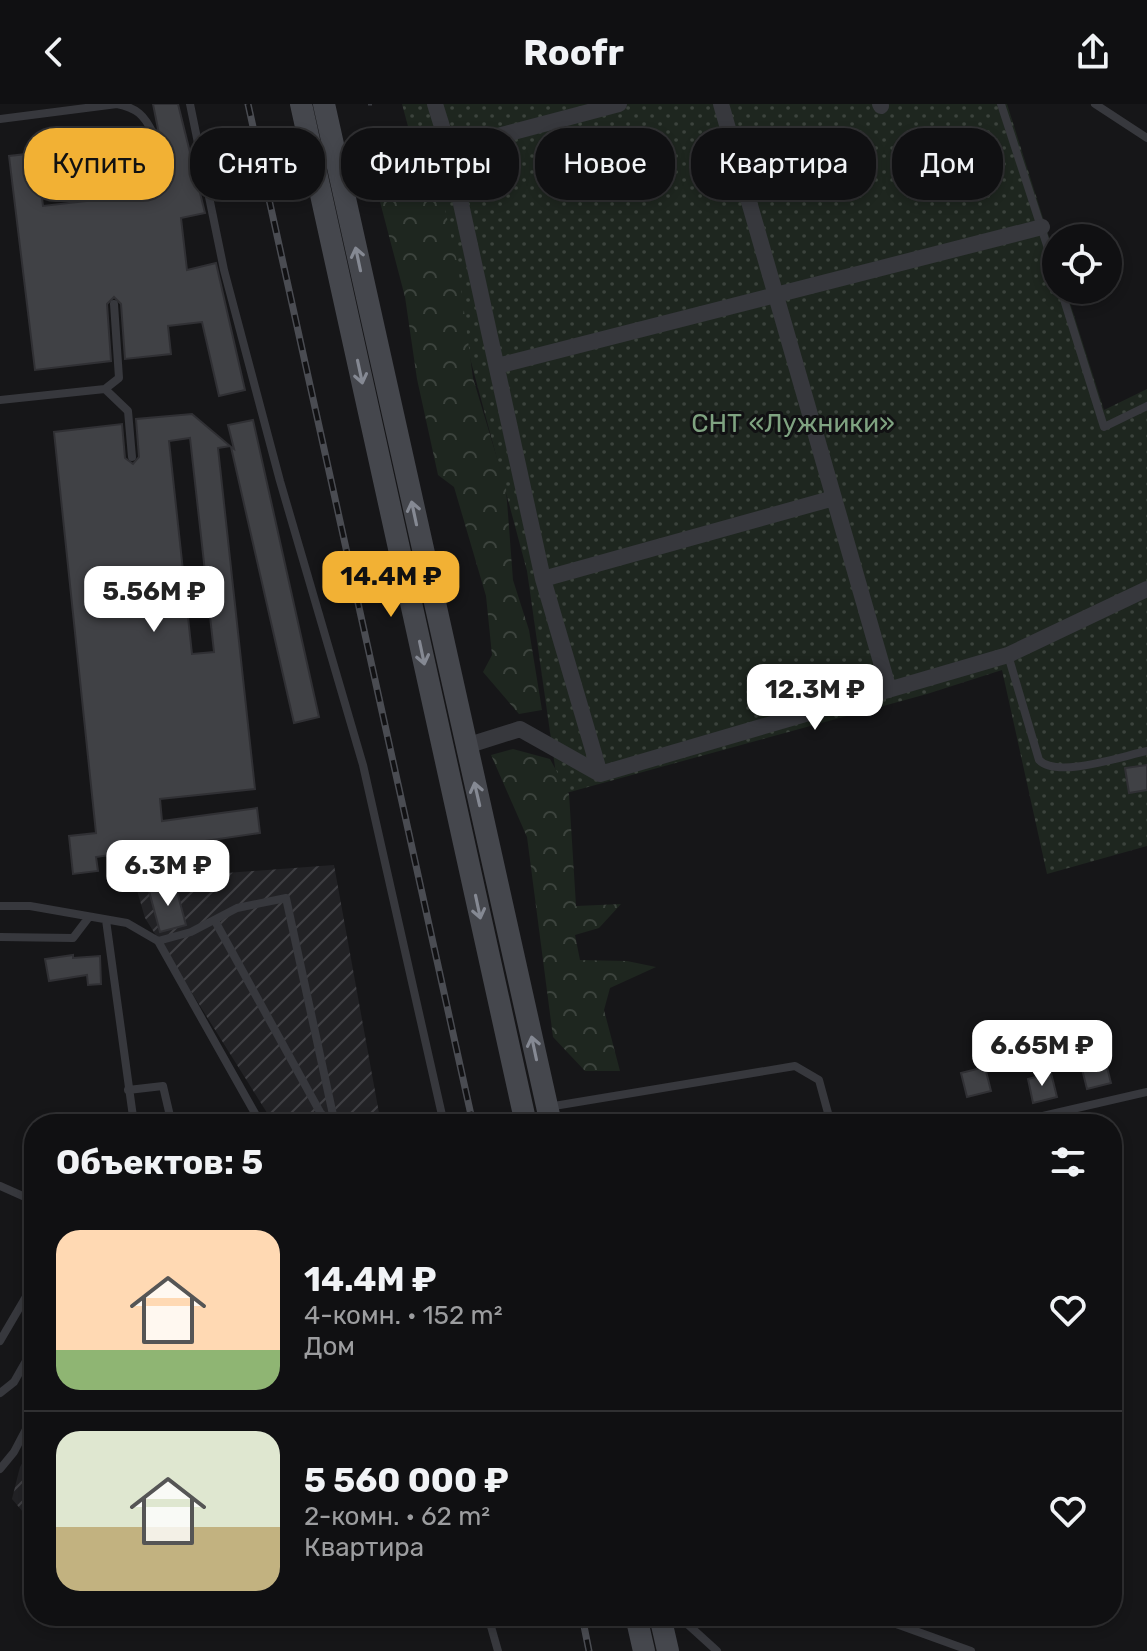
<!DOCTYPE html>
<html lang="ru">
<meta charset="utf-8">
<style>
:root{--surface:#101012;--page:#19191b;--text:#f1f3f6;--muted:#9c9d9f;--line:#303032;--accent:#f2b134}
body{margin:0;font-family:Rubik,sans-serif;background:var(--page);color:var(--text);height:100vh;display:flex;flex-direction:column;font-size:30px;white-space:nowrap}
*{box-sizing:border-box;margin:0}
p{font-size:26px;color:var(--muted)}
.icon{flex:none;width:44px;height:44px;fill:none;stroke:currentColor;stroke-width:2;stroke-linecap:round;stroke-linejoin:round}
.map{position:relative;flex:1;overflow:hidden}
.panel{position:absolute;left:24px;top:1010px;width:1098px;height:512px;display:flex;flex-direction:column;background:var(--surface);border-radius:32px;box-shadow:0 4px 12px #0003,0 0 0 2px var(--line)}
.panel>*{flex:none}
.guide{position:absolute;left:24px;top:24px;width:1100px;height:72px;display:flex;gap:16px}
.buttons{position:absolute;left:1042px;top:120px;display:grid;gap:16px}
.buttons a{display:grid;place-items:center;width:80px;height:80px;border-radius:50%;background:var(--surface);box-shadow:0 4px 12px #0003,0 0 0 2px var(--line);font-size:40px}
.price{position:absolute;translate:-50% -68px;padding:0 18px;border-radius:16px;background:#fff;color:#222;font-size:26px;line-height:52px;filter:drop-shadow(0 2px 4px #0008)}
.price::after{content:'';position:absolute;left:50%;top:48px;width:24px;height:18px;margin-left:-12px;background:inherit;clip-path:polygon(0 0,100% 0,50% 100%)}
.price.active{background:var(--accent);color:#111}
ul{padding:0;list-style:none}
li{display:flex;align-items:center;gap:24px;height:200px;padding:0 32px}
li+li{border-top:2px solid var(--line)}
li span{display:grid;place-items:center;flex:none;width:224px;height:160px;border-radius:24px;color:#555}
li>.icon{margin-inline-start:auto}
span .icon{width:96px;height:96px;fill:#fffc;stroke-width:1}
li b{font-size:34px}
h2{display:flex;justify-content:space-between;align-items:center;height:96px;padding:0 32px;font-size:34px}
.chip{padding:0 28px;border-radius:32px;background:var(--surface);box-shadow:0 4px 12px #0003,0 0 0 2px var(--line);font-size:28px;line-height:72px}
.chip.active{background:var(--accent);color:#111}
header{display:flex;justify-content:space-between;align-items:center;height:104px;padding:0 32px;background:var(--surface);font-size:36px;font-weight:700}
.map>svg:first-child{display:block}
.industrial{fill:url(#industrial-furrows)}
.green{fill:url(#green-dots)}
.forest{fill:url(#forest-crowns)}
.building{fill:#404145;stroke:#303034;stroke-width:2;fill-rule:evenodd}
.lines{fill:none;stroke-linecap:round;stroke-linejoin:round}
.path{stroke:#3d3f44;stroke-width:3;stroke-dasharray:4 6;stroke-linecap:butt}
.lane{stroke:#37383d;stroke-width:8}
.street{stroke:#37383d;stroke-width:16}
.secondary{stroke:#45474d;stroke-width:22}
.rail-casing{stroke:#4a4c52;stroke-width:7}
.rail{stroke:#111113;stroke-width:4;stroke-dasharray:12;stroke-linecap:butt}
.oneway{stroke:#858993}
.labels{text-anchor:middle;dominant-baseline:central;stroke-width:6;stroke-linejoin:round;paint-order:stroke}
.park-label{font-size:26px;fill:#7fa381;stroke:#111113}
</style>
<header><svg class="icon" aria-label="back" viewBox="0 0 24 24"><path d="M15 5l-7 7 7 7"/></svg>Roofr<svg class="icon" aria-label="share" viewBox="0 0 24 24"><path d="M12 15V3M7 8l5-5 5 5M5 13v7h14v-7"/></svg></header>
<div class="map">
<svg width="1147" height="1547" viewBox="0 0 1147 1547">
<defs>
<pattern id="industrial-furrows" width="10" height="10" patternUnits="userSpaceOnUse" patternTransform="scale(2)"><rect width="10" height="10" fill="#222225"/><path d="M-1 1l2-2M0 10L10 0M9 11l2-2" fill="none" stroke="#3f3f43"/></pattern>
<pattern id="green-dots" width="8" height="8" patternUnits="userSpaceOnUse" patternTransform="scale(2)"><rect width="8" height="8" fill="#1e261f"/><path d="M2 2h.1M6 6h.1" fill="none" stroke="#3c433d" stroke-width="1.8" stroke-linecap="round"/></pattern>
<pattern id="forest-crowns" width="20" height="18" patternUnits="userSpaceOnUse" patternTransform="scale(2)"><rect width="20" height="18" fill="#1e261f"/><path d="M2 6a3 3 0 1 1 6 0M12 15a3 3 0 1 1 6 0" fill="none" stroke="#3c433d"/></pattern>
</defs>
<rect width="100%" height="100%" fill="#161618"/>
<!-- industrial -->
<path class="industrial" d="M334,761L381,1020H274L145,814L134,776Z
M34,1341V1421L12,1395L20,1363Z"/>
<!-- green -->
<path class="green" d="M402,0H1007L1056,155V186H1066L1104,306L1147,285V742L1047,770L1002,566L927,590L559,691L527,467Z"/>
<!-- forest -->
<path class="forest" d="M403,28L433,53L458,162L473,274L506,384L513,476L529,526L542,606L519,610L483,568L492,551L486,492L454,383L438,371L417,275L405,193L379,94L380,38Z
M513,645L550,655L569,690L576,802L621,800L599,824L575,831L580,856L627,857L656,863L610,884L604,906L620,967H585L553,933L527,733L491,651Z"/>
<!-- building -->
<path class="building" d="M153,0H178L205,109L181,114L187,166L216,159L245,286L219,292L202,218L168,222L171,250L125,255L121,200L114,193L107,200L111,257L35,266L9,52L126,39L128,54L163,50ZM153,67L156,89L43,102L40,79Z
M786,50L792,74L768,80L763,56Z
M192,310L230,342L218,344L255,685L160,695L162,717L257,704L260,729L96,753L98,767L73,770L69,732L96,729L54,328L122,320L125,354L133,360L139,353L136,315ZM190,334L214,548L192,550L169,337Z
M253,316L319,613L294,619L231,343L234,345L228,321Z
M1147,661V686L1129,689L1125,664Z
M175,780L186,821L160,828L149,787Z
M73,851V854L100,852L101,880L88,881L87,871L49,877L45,855Z
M1105,955L1111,979L1087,985L1081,961Z
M985,963L991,987L967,993L961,969Z
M1051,969L1057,993L1033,999L1028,975Z"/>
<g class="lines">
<!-- path -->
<path class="path" d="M368,0H378"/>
<!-- lane -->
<path class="lane" d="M190,0L224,166L280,377L363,661L444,1020
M1001,0L1056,169
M1095,0L1147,34
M0,15L117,0C137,4 144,11 153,29
M1061,186L1104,323L1147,302
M105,285L119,274L114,200
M0,296L105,285L128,307L132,353
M1008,551L1039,656C1057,675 1122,652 1147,647
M0,802H30L127,819L158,837L261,1020
M106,816L134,1020
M215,817L320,1008L330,1020
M0,833L73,834L89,813
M158,837L191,828L237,804L286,794L335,1020
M128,986L163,982L170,1012
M548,1003L795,962L819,976L831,1020
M1008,1020L1147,988
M0,1082L34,1097
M0,1237L34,1179
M0,1289L14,1278L34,1243
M0,1365L14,1348L34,1310
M488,1512L498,1547
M874,1512L971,1547
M662,1514L684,1517L717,1547"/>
<!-- street -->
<path class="street" d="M435,0L449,45L543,475L600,670
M721,0L889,586
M880,0L881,2
M449,45L619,0
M497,262L1042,123
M543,475L834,394
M466,642L520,625L600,670L1008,551L1147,485"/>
<!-- secondary -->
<path class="secondary" d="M301,0L526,1020
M324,0L551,1020
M636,1512L644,1547
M660,1512L668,1547"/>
<!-- rail casing -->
<g class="rail-casing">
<path id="rail" d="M248,0L473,1020
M582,1512L589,1547"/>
</g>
<!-- rail -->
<use href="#rail" class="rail"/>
</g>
<!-- one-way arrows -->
<defs><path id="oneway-shaft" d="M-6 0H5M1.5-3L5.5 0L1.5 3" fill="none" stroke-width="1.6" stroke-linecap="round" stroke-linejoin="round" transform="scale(2)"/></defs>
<g class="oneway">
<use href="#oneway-shaft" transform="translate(358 155) rotate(-102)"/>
<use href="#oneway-shaft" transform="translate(360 268) rotate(78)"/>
<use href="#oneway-shaft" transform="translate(414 409) rotate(-102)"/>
<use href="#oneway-shaft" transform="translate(422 549) rotate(78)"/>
<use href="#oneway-shaft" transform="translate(477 690) rotate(-103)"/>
<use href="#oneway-shaft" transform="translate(478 803) rotate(78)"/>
<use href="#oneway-shaft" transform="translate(534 944) rotate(-102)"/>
</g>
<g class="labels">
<!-- park labels -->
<g class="park-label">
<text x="793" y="319">СНТ «Лужники»</text>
</g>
</g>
</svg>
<div class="buttons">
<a><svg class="icon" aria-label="locate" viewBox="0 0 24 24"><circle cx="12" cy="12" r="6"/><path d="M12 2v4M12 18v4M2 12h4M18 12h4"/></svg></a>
</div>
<b class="price active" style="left:391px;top:515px">14.4M ₽</b>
<b class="price" style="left:154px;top:530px">5.56M ₽</b>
<b class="price" style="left:815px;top:628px">12.3M ₽</b>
<b class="price" style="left:168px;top:804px">6.3M ₽</b>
<b class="price" style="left:1042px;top:984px">6.65M ₽</b>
<div class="guide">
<a class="chip active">Купить</a>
<a class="chip">Снять</a>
<a class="chip">Фильтры</a>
<a class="chip">Новое</a>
<a class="chip">Квартира</a>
<a class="chip">Дом</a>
</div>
<section class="panel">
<h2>Объектов: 5<svg class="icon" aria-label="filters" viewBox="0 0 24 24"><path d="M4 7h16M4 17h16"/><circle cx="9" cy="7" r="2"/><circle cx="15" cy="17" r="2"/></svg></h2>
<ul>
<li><span style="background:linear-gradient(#ffd9b3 75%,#8fb573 0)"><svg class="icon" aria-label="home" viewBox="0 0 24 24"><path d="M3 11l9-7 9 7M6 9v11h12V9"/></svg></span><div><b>14.4M ₽</b><p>4-комн. · 152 m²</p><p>Дом</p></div><svg class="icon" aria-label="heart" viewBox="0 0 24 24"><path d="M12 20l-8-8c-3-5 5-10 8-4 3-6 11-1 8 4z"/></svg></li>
<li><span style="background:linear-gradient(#dfe7d0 60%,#c2b280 0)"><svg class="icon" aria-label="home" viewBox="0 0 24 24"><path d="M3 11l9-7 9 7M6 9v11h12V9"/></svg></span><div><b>5 560 000 ₽</b><p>2-комн. · 62 m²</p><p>Квартира</p></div><svg class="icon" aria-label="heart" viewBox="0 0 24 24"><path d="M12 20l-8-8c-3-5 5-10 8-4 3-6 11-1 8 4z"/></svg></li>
</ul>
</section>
</div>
